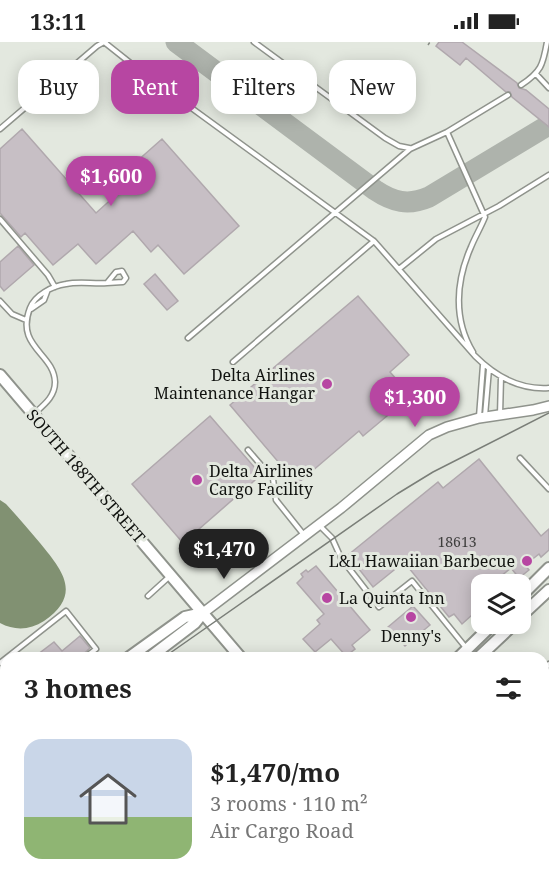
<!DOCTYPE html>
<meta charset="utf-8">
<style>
:root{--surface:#fff;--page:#f6f6f6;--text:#222;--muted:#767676;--accent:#b746a2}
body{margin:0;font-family:"Noto Serif",serif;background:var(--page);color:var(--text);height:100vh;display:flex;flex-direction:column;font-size:22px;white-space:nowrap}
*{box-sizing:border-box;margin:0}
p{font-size:20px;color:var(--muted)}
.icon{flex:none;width:33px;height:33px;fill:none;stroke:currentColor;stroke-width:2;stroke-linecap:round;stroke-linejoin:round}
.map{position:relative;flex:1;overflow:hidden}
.details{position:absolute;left:0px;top:610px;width:549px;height:236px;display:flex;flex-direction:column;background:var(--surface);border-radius:18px 18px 0 0;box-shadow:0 3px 15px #0003}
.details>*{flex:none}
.top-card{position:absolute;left:18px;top:18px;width:513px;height:54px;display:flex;gap:12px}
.controls{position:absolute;left:471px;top:532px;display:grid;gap:12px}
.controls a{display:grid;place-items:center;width:60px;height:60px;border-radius:12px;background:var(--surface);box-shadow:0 3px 15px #0003;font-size:30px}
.price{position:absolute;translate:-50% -51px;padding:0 14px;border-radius:21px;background:var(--accent);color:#fff;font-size:20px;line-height:39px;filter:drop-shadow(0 2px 3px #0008)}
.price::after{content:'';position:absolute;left:50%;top:36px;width:18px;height:14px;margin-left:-9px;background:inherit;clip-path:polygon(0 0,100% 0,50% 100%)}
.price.current{background:#222;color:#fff}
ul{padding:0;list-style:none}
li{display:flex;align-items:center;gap:18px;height:150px;padding:0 24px}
li span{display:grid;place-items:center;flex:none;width:168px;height:120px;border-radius:18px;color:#555}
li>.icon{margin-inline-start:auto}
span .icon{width:72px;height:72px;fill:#fffc;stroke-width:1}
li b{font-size:26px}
h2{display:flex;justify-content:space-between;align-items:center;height:72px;padding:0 24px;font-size:26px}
.tag{padding:0 21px;border-radius:18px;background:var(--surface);box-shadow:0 3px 15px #0003;font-size:21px;line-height:54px}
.tag.current{background:var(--accent);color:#fff}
.status{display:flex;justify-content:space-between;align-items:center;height:42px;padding:0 30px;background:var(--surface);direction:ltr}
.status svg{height:16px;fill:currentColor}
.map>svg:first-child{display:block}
.water{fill:#819172}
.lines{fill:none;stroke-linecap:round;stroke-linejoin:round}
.taxiway{stroke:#aeb3ac;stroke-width:21}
.building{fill:#c7bfc5;stroke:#b0a8ad;stroke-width:1.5}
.service-casing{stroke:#8f938c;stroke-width:7}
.tertiary-casing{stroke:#8f938c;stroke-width:12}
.secondary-casing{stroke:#8f938c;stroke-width:14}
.primary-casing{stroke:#8f938c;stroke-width:14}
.path{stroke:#878b84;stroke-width:1.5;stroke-dasharray:3 3;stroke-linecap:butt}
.service{stroke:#fff;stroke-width:4}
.tertiary{stroke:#fff;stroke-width:9}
.secondary{stroke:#fff;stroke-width:10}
.primary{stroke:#fff;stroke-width:10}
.tram{stroke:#7a7e78;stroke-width:1.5}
.poi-dot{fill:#b746a2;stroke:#e3e8df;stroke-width:2}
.labels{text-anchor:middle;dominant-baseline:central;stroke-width:6;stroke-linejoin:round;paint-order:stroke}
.number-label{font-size:14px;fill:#3e3e3d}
.poi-label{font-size:16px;fill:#111310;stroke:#e3e8df;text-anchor:end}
.street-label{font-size:16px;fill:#111310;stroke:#e3e8df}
</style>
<div class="status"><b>13:11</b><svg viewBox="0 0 49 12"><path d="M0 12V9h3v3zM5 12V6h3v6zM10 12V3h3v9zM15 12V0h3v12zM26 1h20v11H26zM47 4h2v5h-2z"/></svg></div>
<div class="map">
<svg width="549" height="845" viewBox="0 0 549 845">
<rect width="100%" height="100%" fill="#e3e8df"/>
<!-- water -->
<path class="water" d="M0,458L6,462C18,475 29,488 40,501C62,528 83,552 44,579C30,588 15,589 0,581Z"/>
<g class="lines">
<!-- taxiway -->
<path class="taxiway" d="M176,0L375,148C393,160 408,164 429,155L547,84"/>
</g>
<!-- building -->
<path class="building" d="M439,0H462L517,41L519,46L526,48L549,67V85L512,55L510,50H506L466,16L460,23L436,4Z
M22,87L96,171L126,144L119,135L162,97L239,184L184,232L158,203L151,210L133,189L96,222L78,202L53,223L25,191L21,195L0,171V107Z
M18,204L34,223L4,249L0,244V220Z
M155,232L178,259L167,268L144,242Z
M358,254L409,313L390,330L411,354L363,394L359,389L297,442L230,363Z
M210,374L261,433L183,501L132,442Z
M479,417L541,494L549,487V508L541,515L539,512L525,523L529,528L519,536L511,526L490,543H482V564L462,582L454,572L449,575L404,520L373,545L348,513L438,440L443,446Z
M316,524L370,588L352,603L355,607L346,614L331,597L315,610L303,597L320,582L317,578L324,572L297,541L303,535L301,532L306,528L308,530Z
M413,564L430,583L424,588L428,592L417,601L413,597L405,604L388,585Z
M80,594L90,606L79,616H33L54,600L62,609Z
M543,655L549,661V699L543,693Z
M549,714V821L543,824V717Z
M0,768L6,775V845L0,837Z"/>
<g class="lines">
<!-- service casing -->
<g class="service-casing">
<path id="service" d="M106,0H104L138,27L374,199L475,314C495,334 520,348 549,346
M254,0L385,96L399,104L409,106
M536,32L549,46
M521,43C541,30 543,23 547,0
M0,87L97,4L104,0
M447,90L485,175C481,185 475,195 471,205C456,239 453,277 473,310
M0,177L48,233L55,245
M399,227L436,197L499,164L549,133
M122,229L126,236L123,240L107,241L116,230Z
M0,259L12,272L26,278
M31,267L44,258L47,250
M188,296L410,107L447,90L508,53
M233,320L374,199
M36,370C45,362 55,354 55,340C54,311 15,305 30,266C35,253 52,244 66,242C79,239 93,242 107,241
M500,373L501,335
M485,374L489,327
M479,375L483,323
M248,408L273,437L276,458L304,493
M520,416L549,447
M319,483L332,496L341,516L379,565L412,539L467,607
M148,554L170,534
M0,621L66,569L96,607L84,616
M543,628L549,622
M0,634L6,641
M543,833L549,830
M75,840L79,845
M126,840L130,845
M145,840L144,841L148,845
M469,840L474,845
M11,845L17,840
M47,845L53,840
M190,845L195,840
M407,845L414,840
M448,845L453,840
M521,845L531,840"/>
</g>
<!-- tertiary casing -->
<g class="tertiary-casing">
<path id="tertiary" d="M203,571L341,466L429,393L447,385L479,376L533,368L549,364
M0,692L6,699"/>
</g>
<!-- secondary casing -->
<g class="secondary-casing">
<path id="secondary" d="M128,616L185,575L203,571
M149,616L195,581L203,571
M0,718L6,713
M0,738L6,733"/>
</g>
<!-- primary casing -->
<g class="primary-casing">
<path id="primary" d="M0,333L241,616
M520,555L549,526
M520,575L549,548
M458,616L493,582
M478,616L514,582
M430,840L435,845
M215,845L220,840
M227,845L228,840
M241,845L247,840"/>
</g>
<!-- path -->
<path class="path" d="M428,3L430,0
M63,840L66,844L64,845"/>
<!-- service -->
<use href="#service" class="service"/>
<!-- tertiary -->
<use href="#tertiary" class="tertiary"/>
<!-- secondary -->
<use href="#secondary" class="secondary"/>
<!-- primary -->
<use href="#primary" class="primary"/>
<!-- tram -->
<path class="tram" d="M163,616L397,452L433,430L549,371
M0,743L6,738"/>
</g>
<!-- markers -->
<g class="poi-dot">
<circle cx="327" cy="342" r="6"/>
<circle cx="197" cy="438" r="6"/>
<circle cx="527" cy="519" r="6"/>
<circle cx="327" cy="556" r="6"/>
<circle cx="411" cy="575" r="6"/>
</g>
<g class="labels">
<!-- number labels -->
<g class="number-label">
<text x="457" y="499">18613</text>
</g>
<!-- poi labels -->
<g class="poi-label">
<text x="315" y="333">Delta Airlines<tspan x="315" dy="18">Maintenance Hangar</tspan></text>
<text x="209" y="429" text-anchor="start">Delta Airlines<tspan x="209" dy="18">Cargo Facility</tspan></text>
<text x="515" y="519">L&amp;L Hawaiian Barbecue</text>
<text x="339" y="556" text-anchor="start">La Quinta Inn</text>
<text x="411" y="594" text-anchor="middle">Denny's</text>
</g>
<!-- street labels -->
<g class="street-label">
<text transform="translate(86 434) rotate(49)">SOUTH 188TH STREET</text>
</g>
</g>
</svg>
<div class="controls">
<a><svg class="icon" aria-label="layers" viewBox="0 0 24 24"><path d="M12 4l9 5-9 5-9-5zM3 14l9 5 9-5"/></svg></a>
</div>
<b class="price" style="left:111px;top:165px">$1,600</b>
<b class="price" style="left:415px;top:386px">$1,300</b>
<b class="price current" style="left:224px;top:538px">$1,470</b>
<div class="top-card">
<a class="tag">Buy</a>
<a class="tag current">Rent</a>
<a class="tag">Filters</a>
<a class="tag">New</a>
</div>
<section class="details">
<h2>3 homes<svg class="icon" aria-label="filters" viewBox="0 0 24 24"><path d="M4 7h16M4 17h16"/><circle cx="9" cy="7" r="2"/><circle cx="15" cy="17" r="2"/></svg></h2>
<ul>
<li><span style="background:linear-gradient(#c9d6e8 65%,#8fb573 0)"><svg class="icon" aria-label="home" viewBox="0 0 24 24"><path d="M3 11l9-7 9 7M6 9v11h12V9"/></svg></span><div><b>$1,470/mo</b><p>3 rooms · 110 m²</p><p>Air Cargo Road</p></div></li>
</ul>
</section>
</div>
